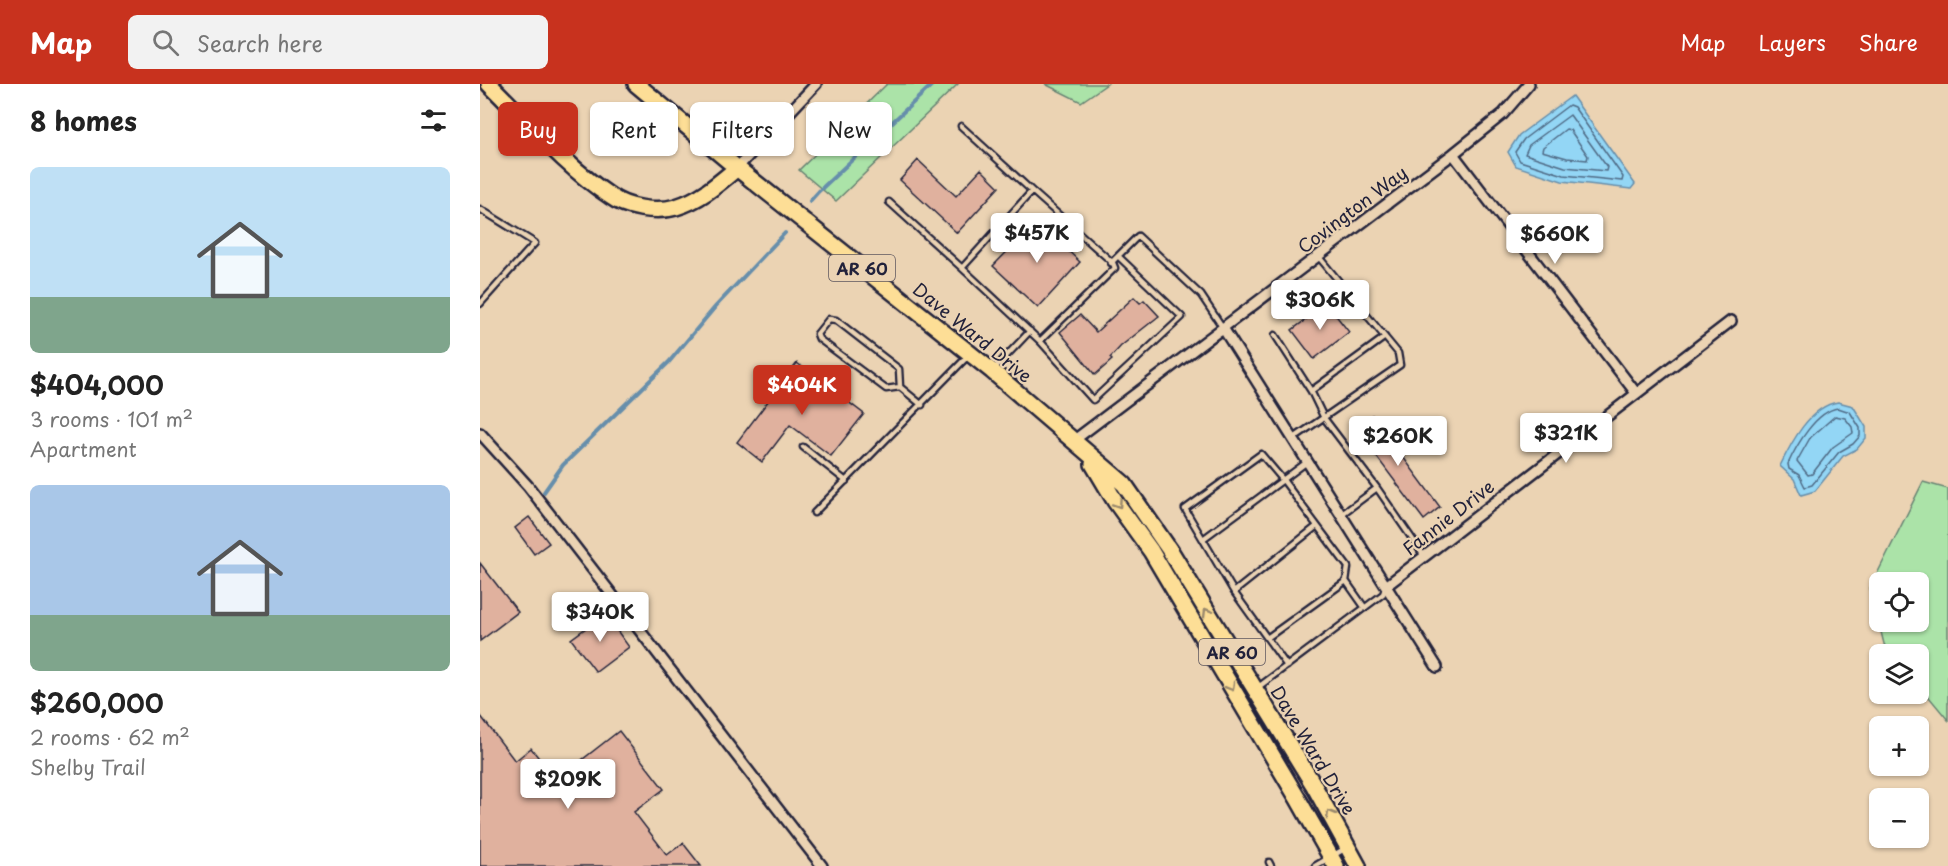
<!DOCTYPE html>
<meta charset="utf-8">
<style>
:root{--surface:#fff;--page:#f2f2f2;--text:#222;--muted:#767676;--accent:#c8321e}
body{margin:0;font-family:"Playpen Sans",sans-serif;background:var(--page);color:var(--text);height:100vh;display:flex;flex-direction:column;font-size:22px;white-space:nowrap}
*{box-sizing:border-box;margin:0}
p{font-size:20px;color:var(--muted)}
.icon{flex:none;width:33px;height:33px;fill:none;stroke:currentColor;stroke-width:2;stroke-linecap:round;stroke-linejoin:round}
.map{position:relative;flex:1;overflow:hidden}
.details{display:flex;flex-direction:column;background:var(--surface);width:480px}
.details>*{flex:none}
.hud{position:absolute;left:18px;top:18px;width:570px;height:54px;display:flex;gap:12px}
.fabs{position:absolute;left:1389px;top:488px;display:grid;gap:12px}
.fabs a{display:grid;place-items:center;width:60px;height:60px;border-radius:9px;background:var(--surface);box-shadow:0 2px 4px #0004;font-size:30px}
.price{position:absolute;translate:-50% -51px;padding:0 14px;border-radius:6px;background:#fff;color:#222;font-size:20px;line-height:39px;filter:drop-shadow(0 2px 3px #0008)}
.price::after{content:'';position:absolute;left:50%;top:36px;width:18px;height:14px;margin-left:-9px;background:inherit;clip-path:polygon(0 0,100% 0,50% 100%)}
.price.current{background:var(--accent);color:#fff}
ul{padding:0;list-style:none}
li{display:grid;align-content:center;gap:12px;height:318px;padding:0 30px}
li span{display:grid;place-items:center;height:186px;border-radius:9px;color:#555}
li>.icon{margin-inline-start:auto}
span .icon{width:108px;height:108px;fill:#fffc;stroke-width:1}
li b{font-size:26px}
h2{display:flex;justify-content:space-between;align-items:center;height:72px;padding:0 30px;font-size:26px}
.chip{padding:0 21px;border-radius:9px;background:var(--surface);box-shadow:0 2px 4px #0004;font-size:21px;line-height:54px}
.chip.current{background:var(--accent);color:#fff}
header{display:flex;align-items:center;gap:36px;box-sizing:border-box;height:84px;padding:0 30px;background:var(--accent);color:#fff}
header strong{font-size:28px}
nav{display:flex;gap:33px;margin-inline-start:auto;font-size:21px}
.search{width:420px;height:54px;background:var(--page);display:flex;align-items:center;gap:15px;box-sizing:border-box;padding:0 21px;border-radius:9px;color:var(--muted);font-size:22px}
main{display:flex;flex:1;min-height:0}
.map>svg:first-child{display:block}
.green{fill:#abe3a8;stroke:#668272;stroke-width:1.5;fill-rule:evenodd}
.water{fill:#93d6f5;stroke:#668eab;stroke-width:1.5}
.lines{fill:none;stroke-linecap:round;stroke-linejoin:round}
.shore{stroke:#4f6a85;stroke-width:1.5}
.stream{stroke:#668eab;stroke-width:4}
.building{fill:#e0b19e;stroke:#22223b;stroke-width:1.5}
.lane-casing{stroke:#22223b;stroke-width:9}
.street-casing{stroke:#22223b;stroke-width:14}
.primary-casing{stroke:#22223b;stroke-width:20}
.lane{stroke:#ebd3b3;stroke-width:4.5}
.street{stroke:#ebd3b3;stroke-width:9}
.primary{stroke:#fdde96;stroke-width:15}
.oneway{stroke:#9a896d}
.labels{text-anchor:middle;dominant-baseline:central;stroke-width:4.5;stroke-linejoin:round;paint-order:stroke}
.shield{fill:#ebd3b3;stroke:#5e575f;stroke-width:1.5}
.shield-label{font-size:16px;font-weight:bold;fill:#22223b}
.street-label{font-size:18px;fill:#22223b;stroke:#ebd3b3}
</style>
<header>
<strong>Map</strong>
<div class="search"><svg class="icon" aria-label="search" viewBox="0 0 24 24"><circle cx="10" cy="10" r="6"/><path d="M15 15l6 6"/></svg>Search here</div>
<nav><a>Map</a><a>Layers</a><a>Share</a></nav>
</header>
<main>
<section class="details">
<h2>8 homes<svg class="icon" aria-label="filters" viewBox="0 0 24 24"><path d="M4 7h16M4 17h16"/><circle cx="9" cy="7" r="2"/><circle cx="15" cy="17" r="2"/></svg></h2>
<ul>
<li><span style="background:linear-gradient(#bfe0f5 70%,#7fa58c 0)"><svg class="icon" aria-label="home" viewBox="0 0 24 24"><path d="M3 11l9-7 9 7M6 9v11h12V9"/></svg></span><div><b>$404,000</b><p>3 rooms · 101 m²</p><p>Apartment</p></div></li>
<li><span style="background:linear-gradient(#a9c7e8 70%,#7fa58c 0)"><svg class="icon" aria-label="home" viewBox="0 0 24 24"><path d="M3 11l9-7 9 7M6 9v11h12V9"/></svg></span><div><b>$260,000</b><p>2 rooms · 62 m²</p><p>Shelby Trail</p></div></li>
</ul>
</section>
<div class="map">
<svg width="1468" height="782" viewBox="0 0 1468 782">
<rect width="100%" height="100%" fill="#ebd3b3"/>
<filter id="ink" filterUnits="userSpaceOnUse"><feTurbulence type="fractalNoise" baseFrequency=".0167" numOctaves="2"/><feDisplacementMap in="SourceGraphic" scale="12" xChannelSelector="R" yChannelSelector="G"/><feConvolveMatrix kernelMatrix="1 2 1 2 8 2 1 2 1" color-interpolation-filters="sRGB"/></filter>
<g filter="url(#ink)">
<!-- green -->
<path class="green" d="M407,0H478L356,117L319,86Z
M565,0H627L601,18Z
M1443,398L1468,405V636L1439,601L1438,570H1412L1404,560L1390,504ZM1400,498H1438V537H1400Z"/>
<!-- water -->
<path class="water" d="M1092,12L1155,100L1151,105L1082,97L1036,82L1028,68L1039,51Z
M1358,318L1373,322L1386,343V354L1377,365L1363,372L1335,407L1321,411L1314,395L1300,382C1311,359 1330,322 1358,318Z"/>
<g class="lines">
<!-- shore -->
<path class="shore" d="M1089,21L1094,23L1143,93L1142,97L1084,91L1040,77L1035,68L1044,55Z
M1090,31L1127,83L1126,87L1085,83L1045,70L1049,61Z
M1086,45L1090,46L1108,72L1107,76L1087,74L1062,67L1063,63Z
M1358,324L1370,328L1380,344V352L1373,360L1359,368L1332,401L1325,403L1319,391L1309,385L1308,380C1316,362 1336,327 1358,324Z
M1355,332L1365,334L1372,343L1373,349L1353,363L1332,390L1328,391L1317,377L1330,354Z"/>
<!-- stream -->
<path class="stream" d="M330,117L339,107L453,0
M64,408L83,381L189,278L236,222L305,149"/>
</g>
<!-- building -->
<path class="building" d="M438,76L476,112L501,85L519,103L477,149L420,96Z
M557,137L600,178L558,224L513,182Z
M654,213L660,219L664,216L679,232L641,262L630,274L632,276L615,291L580,248L600,231L616,248Z
M847,220L869,248L834,275L812,246Z
M317,279L384,330L351,372L310,341L282,378L257,358Z
M892,331L960,423L944,436L875,344Z
M49,433L69,459L54,470L35,444Z
M0,479L38,528L0,557Z
M125,530L149,563L116,588L91,555Z
M0,631L35,677L51,664L76,696L139,647L184,705L154,728L187,771L203,759L221,782H0Z"/>
<g class="lines">
<!-- lane casing -->
<g class="lane-casing">
<path id="lane" d="M481,42L552,107
M409,118L482,184
M0,125L55,159L0,220
M631,179L658,152L721,211L743,244
M795,251L831,307L844,334L897,404L944,472
M560,257L635,184L633,179L552,107L482,184L560,257L613,316L702,233L638,172
M514,285L550,247
M420,303L419,285L356,236L349,235L337,250L339,255L406,305L420,303L442,321
M831,307L905,253
M814,354L920,281L918,269L838,172
M323,363L366,397
M334,429L488,272
M862,430L897,404
M723,455L827,378
M754,508L837,442
M787,554L866,497
M807,582L754,508L705,425L781,370L803,396L868,483L866,497L885,524
M777,604L903,510L906,502
M789,778L791,782
M835,782L866,764"/>
</g>
<!-- street casing -->
<g class="street-casing">
<path id="street" d="M973,70L1156,309
M257,84L336,0
M743,244L957,583
M0,349L48,402L342,782
M593,357L973,70L1023,30L1049,0
M906,502L1251,237"/>
</g>
<!-- primary casing -->
<g class="primary-casing">
<path id="primary" d="M9,0C47,37 86,83 130,112C146,124 176,129 196,123C220,116 238,100 257,84
M156,0L257,84L512,287L644,400L691,468L833,700L878,782
M613,380L635,417L671,467L818,715L856,782"/>
</g>
<!-- lane -->
<use href="#lane" class="lane"/>
<!-- street -->
<use href="#street" class="street"/>
<!-- primary -->
<use href="#primary" class="primary"/>
</g>
<!-- one-way arrows -->
<defs><path id="oneway-chevron" d="M-2-3.5L2.5 0L-2 3.5" fill="none" stroke-width="1.6" stroke-linecap="round" stroke-linejoin="round" transform="scale(1.5)"/></defs>
<g class="oneway">
<use href="#oneway-chevron" transform="translate(638 420) rotate(56)"/>
<use href="#oneway-chevron" transform="translate(727 528) rotate(-121)"/>
<use href="#oneway-chevron" transform="translate(751 603) rotate(60)"/>
<use href="#oneway-chevron" transform="translate(850 730) rotate(-120)"/>
</g>
</g>
<g class="labels">
<!-- shield labels -->
<g class="shield">
<rect x="349" y="171" width="66" height="26" rx="4.5"/>
<rect x="719" y="555" width="66" height="26" rx="4.5"/>
</g>
<g class="shield-label">
<text x="382" y="184">AR 60</text>
<text x="752" y="568">AR 60</text>
</g>
<!-- street labels -->
<g class="street-label">
<text transform="translate(872 125) rotate(-37)">Covington Way</text>
<text transform="translate(493 248) rotate(39)">Dave Ward Drive</text>
<text transform="translate(968 433) rotate(-38)">Fannie Drive</text>
<text transform="translate(834 666) rotate(59)">Dave Ward Drive</text>
</g>
</g>
</svg>
<div class="fabs">
<a><svg class="icon" aria-label="locate" viewBox="0 0 24 24"><circle cx="12" cy="12" r="6"/><path d="M12 2v4M12 18v4M2 12h4M18 12h4"/></svg></a>
<a><svg class="icon" aria-label="layers" viewBox="0 0 24 24"><path d="M12 4l9 5-9 5-9-5zM3 14l9 5 9-5"/></svg></a>
<a>+</a>
<a>−</a>
</div>
<b class="price" style="left:557px;top:180px">$457K</b>
<b class="price" style="left:1075px;top:181px">$660K</b>
<b class="price" style="left:840px;top:247px">$306K</b>
<b class="price current" style="left:322px;top:332px">$404K</b>
<b class="price" style="left:1086px;top:380px">$321K</b>
<b class="price" style="left:918px;top:383px">$260K</b>
<b class="price" style="left:120px;top:559px">$340K</b>
<b class="price" style="left:88px;top:726px">$209K</b>
<div class="hud">
<a class="chip current">Buy</a>
<a class="chip">Rent</a>
<a class="chip">Filters</a>
<a class="chip">New</a>
</div>
</div>
</main>
